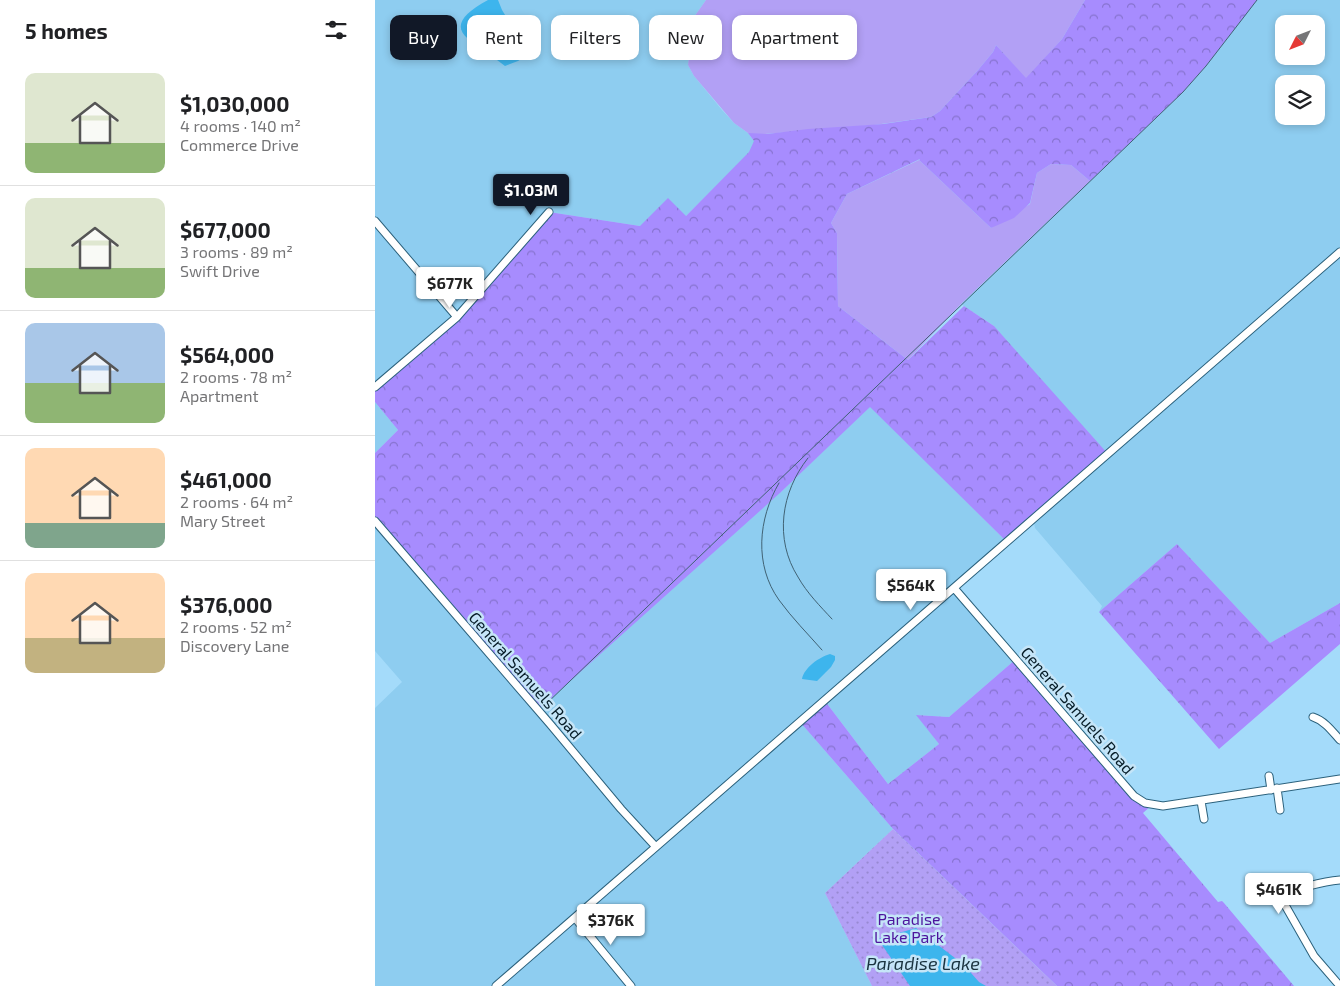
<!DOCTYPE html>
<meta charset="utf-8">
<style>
:root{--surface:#fff;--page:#f6f6f6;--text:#202124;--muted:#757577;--line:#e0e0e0;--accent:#111827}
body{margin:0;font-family:"Exo 2",sans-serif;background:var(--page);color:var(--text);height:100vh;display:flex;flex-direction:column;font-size:19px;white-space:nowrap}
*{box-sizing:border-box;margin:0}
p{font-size:16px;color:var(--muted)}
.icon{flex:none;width:28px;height:28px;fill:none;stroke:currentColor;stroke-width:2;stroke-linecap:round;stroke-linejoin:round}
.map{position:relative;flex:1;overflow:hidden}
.sheet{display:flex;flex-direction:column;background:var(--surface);width:375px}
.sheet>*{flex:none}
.hud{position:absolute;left:15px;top:15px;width:475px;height:45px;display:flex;gap:10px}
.needle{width:32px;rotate:228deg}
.fabs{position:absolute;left:900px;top:15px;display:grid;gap:10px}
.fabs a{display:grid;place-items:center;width:50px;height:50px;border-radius:10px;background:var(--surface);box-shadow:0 2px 8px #0003;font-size:25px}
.price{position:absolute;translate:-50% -42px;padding:0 11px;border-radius:5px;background:#fff;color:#222;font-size:16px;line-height:32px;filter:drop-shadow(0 1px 2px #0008)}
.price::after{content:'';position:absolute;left:50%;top:30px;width:15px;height:11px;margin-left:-8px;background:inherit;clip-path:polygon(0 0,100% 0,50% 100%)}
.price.selected{background:var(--accent);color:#fff}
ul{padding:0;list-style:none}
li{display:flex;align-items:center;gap:15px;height:125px;padding:0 25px}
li+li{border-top:1px solid var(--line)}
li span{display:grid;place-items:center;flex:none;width:140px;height:100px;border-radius:10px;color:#555}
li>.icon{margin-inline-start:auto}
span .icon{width:60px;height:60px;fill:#fffc;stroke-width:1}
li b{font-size:21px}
h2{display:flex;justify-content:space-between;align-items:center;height:60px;padding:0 25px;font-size:21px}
.pill{padding:0 18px;border-radius:10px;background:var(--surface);box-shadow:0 2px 8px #0003;font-size:18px;line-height:45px}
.pill.selected{background:var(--accent);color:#fff}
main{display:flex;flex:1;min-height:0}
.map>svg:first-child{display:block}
.built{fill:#8ecdf0;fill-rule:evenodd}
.grass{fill:#b2a0f5}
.forest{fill:url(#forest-crowns)}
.park{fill:url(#park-dots)}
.water{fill:#3db5ed}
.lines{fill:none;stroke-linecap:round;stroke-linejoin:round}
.minor-casing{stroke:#2b617c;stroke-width:9}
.minor{stroke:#fff;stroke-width:7}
.rail{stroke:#406274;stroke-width:1}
.labels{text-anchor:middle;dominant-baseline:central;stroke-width:5;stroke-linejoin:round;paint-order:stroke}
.street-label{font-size:16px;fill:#061c27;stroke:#c5e5f8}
.park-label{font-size:16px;fill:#4d159d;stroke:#c5e5f8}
.water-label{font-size:18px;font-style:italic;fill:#1a3340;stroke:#c5e5f8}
</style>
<main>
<section class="sheet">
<h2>5 homes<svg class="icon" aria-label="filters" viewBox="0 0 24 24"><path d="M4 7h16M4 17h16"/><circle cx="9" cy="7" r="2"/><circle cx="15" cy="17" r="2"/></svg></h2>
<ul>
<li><span style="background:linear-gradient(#dfe7d0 70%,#8fb573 0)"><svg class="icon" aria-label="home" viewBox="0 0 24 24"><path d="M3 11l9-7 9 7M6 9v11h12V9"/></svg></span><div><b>$1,030,000</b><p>4 rooms · 140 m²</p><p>Commerce Drive</p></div></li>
<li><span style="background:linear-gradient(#dfe7d0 70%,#8fb573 0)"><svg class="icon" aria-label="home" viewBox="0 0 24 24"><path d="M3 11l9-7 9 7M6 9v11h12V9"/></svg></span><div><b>$677,000</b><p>3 rooms · 89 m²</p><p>Swift Drive</p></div></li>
<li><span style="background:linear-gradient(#a9c7e8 60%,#8fb573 0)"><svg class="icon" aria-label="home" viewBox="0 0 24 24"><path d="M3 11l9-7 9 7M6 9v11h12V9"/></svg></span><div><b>$564,000</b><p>2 rooms · 78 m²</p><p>Apartment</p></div></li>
<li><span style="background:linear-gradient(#ffd9b3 75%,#7fa58c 0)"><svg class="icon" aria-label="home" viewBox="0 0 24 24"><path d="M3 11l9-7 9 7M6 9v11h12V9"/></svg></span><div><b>$461,000</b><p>2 rooms · 64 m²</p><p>Mary Street</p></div></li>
<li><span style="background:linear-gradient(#ffd9b3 65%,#c2b280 0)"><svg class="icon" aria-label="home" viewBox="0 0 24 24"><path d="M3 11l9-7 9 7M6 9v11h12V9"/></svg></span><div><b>$376,000</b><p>2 rooms · 52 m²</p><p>Discovery Lane</p></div></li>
</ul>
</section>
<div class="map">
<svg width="965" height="986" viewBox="0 0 965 986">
<defs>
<pattern id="forest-crowns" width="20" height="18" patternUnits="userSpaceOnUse" patternTransform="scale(1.25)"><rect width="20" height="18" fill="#a78cfe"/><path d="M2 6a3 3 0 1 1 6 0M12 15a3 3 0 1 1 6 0" fill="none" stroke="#8672ce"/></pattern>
<pattern id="park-dots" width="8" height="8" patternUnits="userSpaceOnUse" patternTransform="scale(1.25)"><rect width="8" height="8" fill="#b2a0f5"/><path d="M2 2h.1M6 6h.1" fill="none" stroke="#9889d2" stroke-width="1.8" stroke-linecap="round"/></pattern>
</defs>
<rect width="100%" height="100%" fill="#a4dbfa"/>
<!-- built -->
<path class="built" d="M0,0H331L319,17L313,65L319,76L347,110L359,123L373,133L382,145L311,216L265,226L174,212L82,317L0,387Z
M882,0H965V603L895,643L802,544L724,612L727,606L660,528L619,326L586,304L808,92L831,66ZM909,24H941V56H909ZM909,84H941V116H909Z
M0,402L23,430L0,453Z
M495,406L632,542L579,588L641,659L574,717L542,715L564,744L513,784L450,701L425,722L518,829L450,893L497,986H0V708L27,682L0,651V521L406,492Z"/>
<!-- grass -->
<path class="grass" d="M331,0H710L687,39L651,79L621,45L618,52L603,70L565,111L556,117L499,125L378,135L373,133L359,123L319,76L313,65L319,17Z
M544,160L616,228L655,204L662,173L676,164L696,165L715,181L586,304L533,360L463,306L462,233L456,223L472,194Z"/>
<!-- forest -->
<path class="forest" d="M710,0H882L831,66L808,92L715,181L696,165L676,164L662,173L655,203L639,218L616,228L544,160L545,159L472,194L456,223L462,233L463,306L533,360L589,306L619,326L733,454L632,542L495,407L406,492L163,710L0,521V453L23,430L0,402V387L82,317L174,212L265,226L293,198L311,216L374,152L379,141L373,133L392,134L433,129L508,124L556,117L565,111L603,70L618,52L621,45L651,78L687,39Z
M802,544L895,643L965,603V644L844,749L724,612Z
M641,659L759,796L777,805L768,813L843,902L847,901L849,903L919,986H682L518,829L425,722L450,701L513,784L564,744L541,715L574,717Z"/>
<!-- park -->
<path class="park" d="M518,829L682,986H497L450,893Z"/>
<!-- water -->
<path class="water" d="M113,0H123L127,10L140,31L153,39L157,52L143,61L130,66L114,54V51C75,34 78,19 113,0Z
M455,654L460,656V660L456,667L442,681L427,679C429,668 444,657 455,654Z
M541,928L589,965L604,982L611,986H535L503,939Z"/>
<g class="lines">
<!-- minor casing -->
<g class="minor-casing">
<path id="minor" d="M0,221L82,317
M0,387L82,317L174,212
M0,521L175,724L246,809L281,847
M579,588L759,796L770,803L788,806L965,779
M938,717C950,721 957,731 965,740
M894,776L896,790
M902,788L905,810
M826,801L829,819
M200,918L256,986
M121,986L965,252
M965,986L939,956L906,898C914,889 952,881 965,880"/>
</g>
<!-- minor -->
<use href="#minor" class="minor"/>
<!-- rail -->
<path class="rail" d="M433,458C406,492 399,539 423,577C432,593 445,606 457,619
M404,483C383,519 379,565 404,600C417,618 433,634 447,650
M168,707L808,92L831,66L882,0"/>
</g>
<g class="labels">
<!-- street labels -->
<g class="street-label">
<text transform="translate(151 675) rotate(49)">General Samuels Road</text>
<text transform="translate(703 710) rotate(49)">General Samuels Road</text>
</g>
<!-- park labels -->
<g class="park-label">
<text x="534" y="918">Paradise<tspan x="534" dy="18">Lake Park</tspan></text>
</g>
<!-- water labels -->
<g class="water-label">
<text x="548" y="963">Paradise Lake</text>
</g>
</g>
</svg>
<div class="fabs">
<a><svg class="needle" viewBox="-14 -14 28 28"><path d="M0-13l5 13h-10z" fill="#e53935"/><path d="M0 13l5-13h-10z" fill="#757577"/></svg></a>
<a><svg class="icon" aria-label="layers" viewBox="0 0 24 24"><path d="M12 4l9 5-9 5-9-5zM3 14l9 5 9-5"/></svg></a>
</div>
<b class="price selected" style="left:156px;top:216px">$1.03M</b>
<b class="price" style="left:75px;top:309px">$677K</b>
<b class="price" style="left:536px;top:611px">$564K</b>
<b class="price" style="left:904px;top:915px">$461K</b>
<b class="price" style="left:236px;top:946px">$376K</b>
<div class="hud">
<a class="pill selected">Buy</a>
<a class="pill">Rent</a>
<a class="pill">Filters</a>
<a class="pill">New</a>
<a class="pill">Apartment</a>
</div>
</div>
</main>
